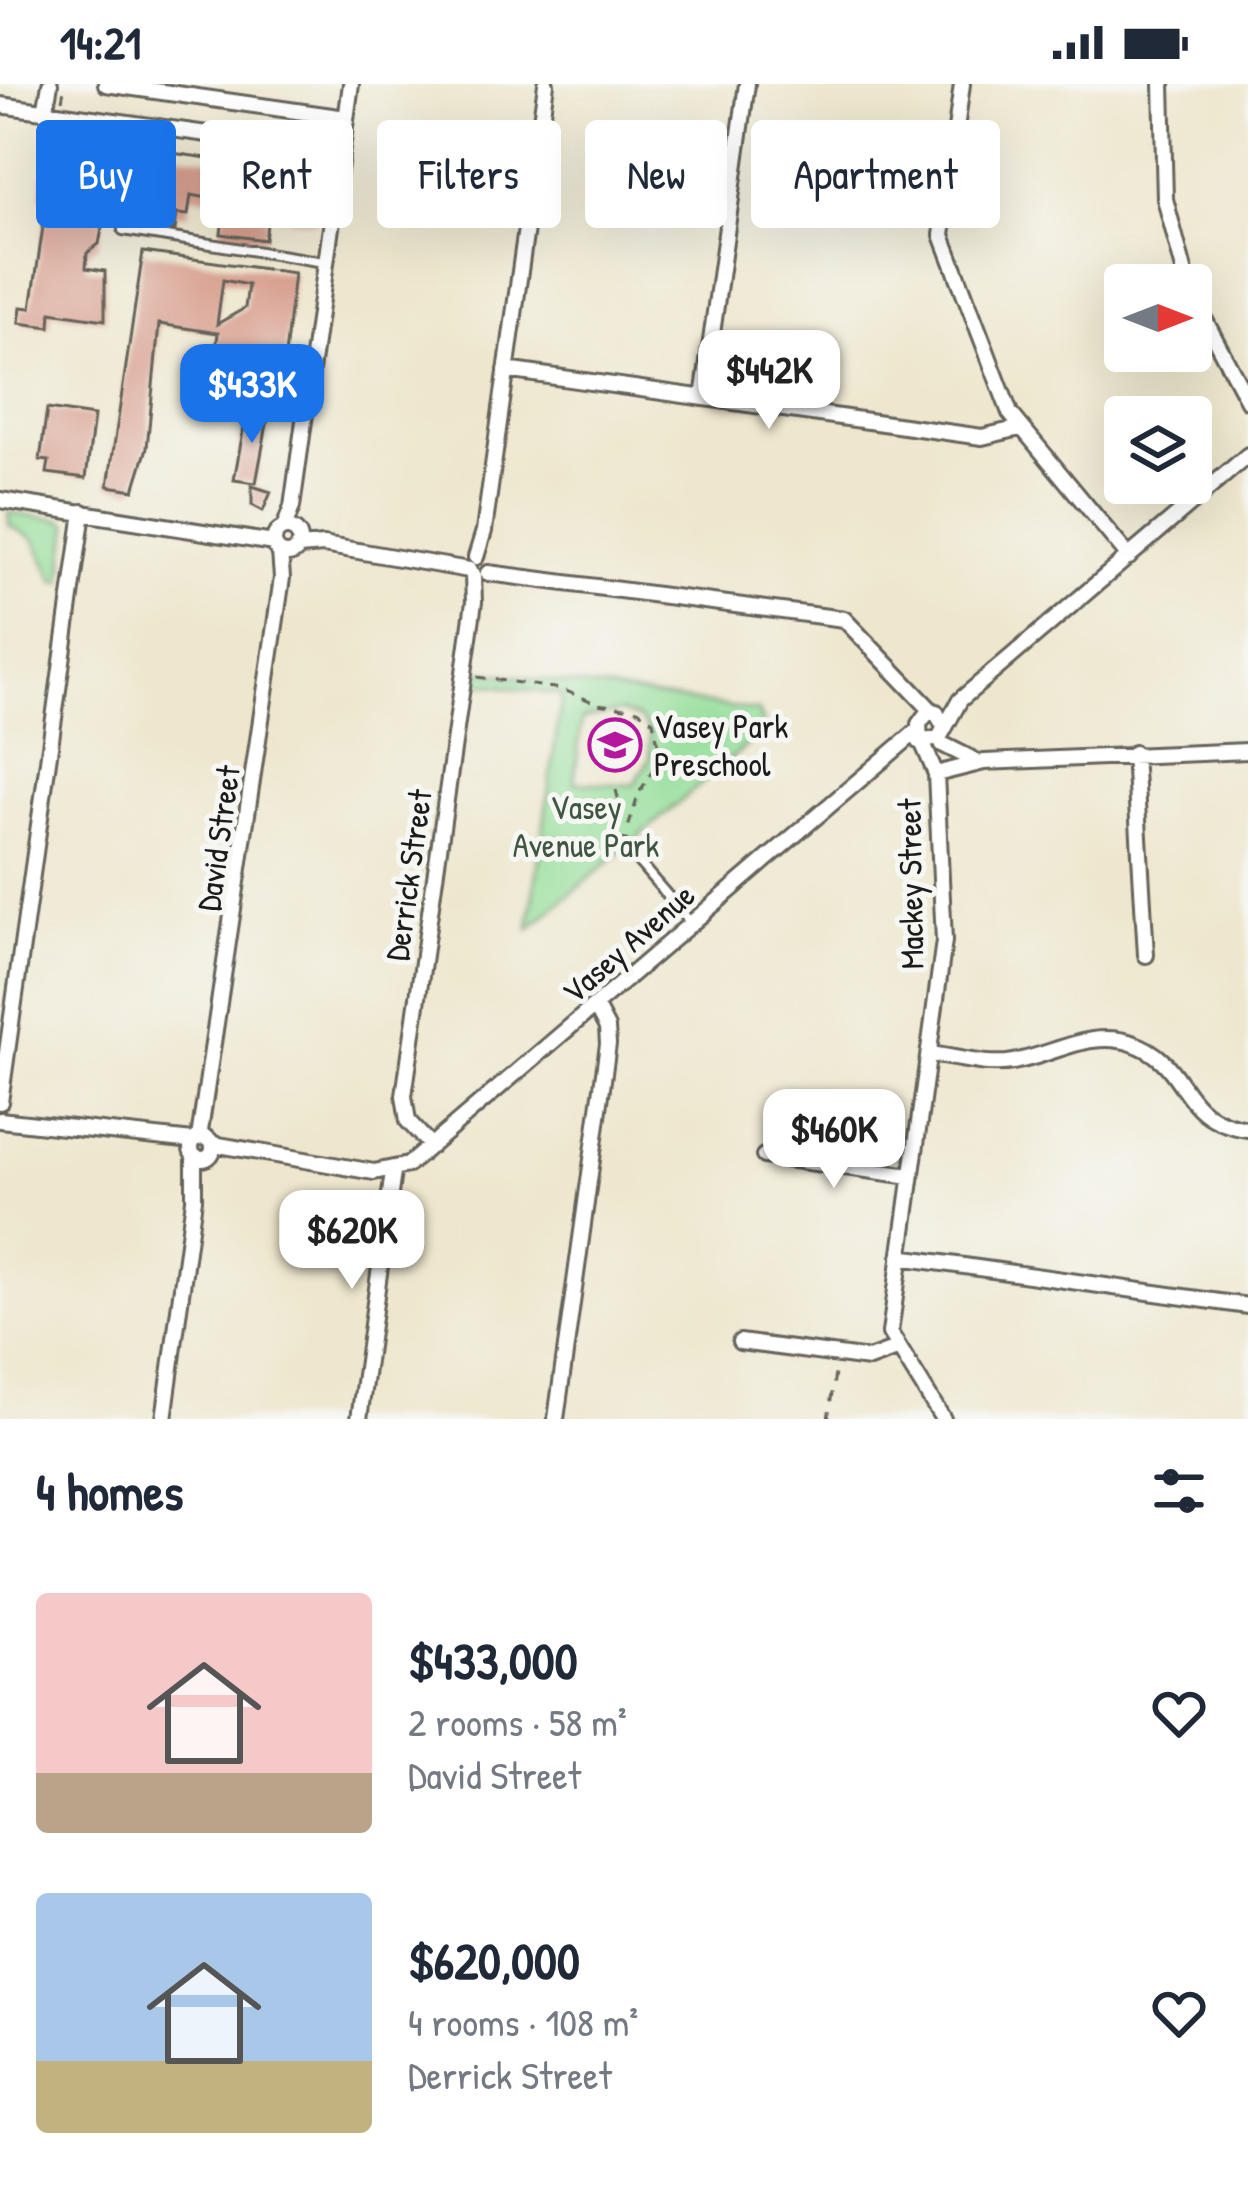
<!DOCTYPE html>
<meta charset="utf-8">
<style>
:root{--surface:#fff;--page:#f6f6f7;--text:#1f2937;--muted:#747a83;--accent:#1a73e8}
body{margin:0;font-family:"Patrick Hand",sans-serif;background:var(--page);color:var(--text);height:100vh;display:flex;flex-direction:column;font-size:45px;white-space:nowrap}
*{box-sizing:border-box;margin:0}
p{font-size:39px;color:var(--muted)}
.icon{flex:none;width:66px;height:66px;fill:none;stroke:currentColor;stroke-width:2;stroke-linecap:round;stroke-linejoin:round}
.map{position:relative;height:1335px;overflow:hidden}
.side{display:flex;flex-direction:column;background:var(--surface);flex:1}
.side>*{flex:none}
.banner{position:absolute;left:36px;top:36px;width:1176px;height:108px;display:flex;gap:24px}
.needle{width:78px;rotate:90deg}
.fabs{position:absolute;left:1104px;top:180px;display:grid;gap:24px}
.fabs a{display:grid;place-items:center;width:108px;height:108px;border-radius:12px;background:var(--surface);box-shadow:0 12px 48px #0002;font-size:60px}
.price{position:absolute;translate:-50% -102px;padding:0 27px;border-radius:24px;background:#fff;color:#222;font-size:39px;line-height:78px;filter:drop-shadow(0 3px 6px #0008)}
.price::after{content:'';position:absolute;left:50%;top:72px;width:36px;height:27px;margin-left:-18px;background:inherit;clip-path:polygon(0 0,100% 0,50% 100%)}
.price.selected{background:var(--accent);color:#fff}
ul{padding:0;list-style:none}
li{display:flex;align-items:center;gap:36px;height:300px;padding:0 36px}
li span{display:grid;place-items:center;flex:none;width:336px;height:240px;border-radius:12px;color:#555}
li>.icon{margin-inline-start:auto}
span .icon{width:144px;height:144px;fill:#fffc;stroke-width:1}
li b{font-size:51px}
h2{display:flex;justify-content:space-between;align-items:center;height:144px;padding:0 36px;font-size:51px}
.pill{padding:0 42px;border-radius:12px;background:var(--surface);box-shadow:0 12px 48px #0002;font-size:42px;line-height:108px}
.pill.selected{background:var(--accent);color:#fff}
.status{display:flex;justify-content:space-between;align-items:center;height:84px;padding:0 60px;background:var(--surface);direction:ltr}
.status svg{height:33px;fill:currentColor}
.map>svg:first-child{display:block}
.green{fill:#94de9a;stroke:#587d5b;stroke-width:3;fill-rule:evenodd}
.building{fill:#d89f8e;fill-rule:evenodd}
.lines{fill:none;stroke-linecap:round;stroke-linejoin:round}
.service-casing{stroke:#66635a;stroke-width:14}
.minor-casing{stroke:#66635a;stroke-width:20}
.path{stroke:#66635a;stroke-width:3;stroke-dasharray:9 9;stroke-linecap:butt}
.service{stroke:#fff;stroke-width:8}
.minor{stroke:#fff;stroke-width:14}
.labels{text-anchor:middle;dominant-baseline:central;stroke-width:10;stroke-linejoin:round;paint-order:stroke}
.poi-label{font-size:33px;fill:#1c1c1c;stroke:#f6f6f2;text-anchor:start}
.park-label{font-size:33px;fill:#405642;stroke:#f6f6f2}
.street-label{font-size:33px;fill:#1c1c1c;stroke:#f6f6f2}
</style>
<div class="status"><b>14:21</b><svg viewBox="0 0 49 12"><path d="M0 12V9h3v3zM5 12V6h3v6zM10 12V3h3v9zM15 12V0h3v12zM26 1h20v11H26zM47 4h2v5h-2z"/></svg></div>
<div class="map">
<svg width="1248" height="1335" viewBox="0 0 1248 1335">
<rect width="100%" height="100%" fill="#f6f6f2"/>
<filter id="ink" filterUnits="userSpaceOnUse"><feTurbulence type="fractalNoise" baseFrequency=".00833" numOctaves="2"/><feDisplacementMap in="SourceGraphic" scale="24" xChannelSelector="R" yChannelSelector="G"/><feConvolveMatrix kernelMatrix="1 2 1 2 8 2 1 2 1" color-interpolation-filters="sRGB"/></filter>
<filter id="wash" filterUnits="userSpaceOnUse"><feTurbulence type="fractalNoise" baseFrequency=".004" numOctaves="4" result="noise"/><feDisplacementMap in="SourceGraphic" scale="48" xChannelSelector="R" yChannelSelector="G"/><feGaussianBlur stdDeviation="2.7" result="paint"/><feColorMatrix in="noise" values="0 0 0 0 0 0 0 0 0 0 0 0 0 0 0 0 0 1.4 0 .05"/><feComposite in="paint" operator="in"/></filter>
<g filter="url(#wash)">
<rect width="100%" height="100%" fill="#eee7ce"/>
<!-- green -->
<path class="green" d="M9,429L64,436L69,441L62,497H55L34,455L9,441Z
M479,587L758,627L765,646L529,845L562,611L477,599ZM621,628L640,635L649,647L650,674L634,701L574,698L582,635Z"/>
<g id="blocks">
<!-- building -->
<path class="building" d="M150,66L322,90L316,138L268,132L265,156L221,150L225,117L191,111L188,131L177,130L175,146L163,144L165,130L155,129L158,112L144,111Z
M74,71L115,80L99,160L87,169L86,184L105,187V236L51,228L50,243L19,239L21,223L31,224L37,184L47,115L40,114L43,90L62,93L63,79Z
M143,168L294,189L284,281L292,290L261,286L221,316L227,273L216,265L218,249L159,240L147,364L134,406L108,402ZM223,196L248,201L245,224L217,240Z
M47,325L94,332L86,394L47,389L49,377L40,376Z
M247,326L269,329L256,399L234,396Z
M252,402L271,408L263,427L252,421Z"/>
</g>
</g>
<g filter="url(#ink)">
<use href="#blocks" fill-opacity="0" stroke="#66635a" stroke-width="3"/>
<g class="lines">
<!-- service casing -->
<g class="service-casing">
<path id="service" d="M135,41L123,146L324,178
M309,65L319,50L314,31
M624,761L692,840"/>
</g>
<!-- minor casing -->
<g class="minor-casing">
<path id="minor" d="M106,0L346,34
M962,0L942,151L1010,329L1129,473
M1162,0L1165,115L1188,201
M0,21L279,60L341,76
M45,28L50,0
M1191,210L1248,317
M506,286L982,353L1020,344
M703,314L747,0
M0,416L274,459
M284,444L292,423L351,0
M274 457a13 13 0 1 1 26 0a13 13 0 1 1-26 0Z
M299,463L323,461L469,486
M476,473L484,447L546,0
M488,489L844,535L932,627
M943,641L936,628L927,629L919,640L920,658L939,654L960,616L1248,371
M923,660L936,690L944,857L890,1249L943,1335
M942,660L974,676
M1134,669L1146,871
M936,690L984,678L1248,667
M929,970C955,973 988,983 1013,978C1054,971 1090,945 1132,959C1192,979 1174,1035 1248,1045
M0,1018L83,428
M0,1036L193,1057
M191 1064a11 11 0 1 1 22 0a11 11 0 1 1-22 0Z
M199,1054L282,494L280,468
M213,1060L374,1088L408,1081L918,646
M431,1062L408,1037L404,1012L474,518L473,492
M764,1072L911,1092
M900,1173L1248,1222
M740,1258L869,1275L896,1265
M164,1335L194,1115V1072
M359,1335L393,1088
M556,1335L608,960L607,944L596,923"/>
</g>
<!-- path -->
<path class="path" d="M62,16L65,0
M83,60L88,67
M106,67L109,64
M477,593L561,605L598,620L638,626L653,637L661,673L639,709L626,750
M616,706L625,741
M828,1335L836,1283"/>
<!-- service -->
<use href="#service" class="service"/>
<!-- minor -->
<use href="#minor" class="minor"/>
</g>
</g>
<!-- icons -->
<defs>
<g id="school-ring" transform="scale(2.7)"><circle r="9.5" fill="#f6f6f2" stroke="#b5179e" stroke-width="1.5"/><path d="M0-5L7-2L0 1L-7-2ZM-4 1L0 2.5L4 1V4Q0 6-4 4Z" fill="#b5179e"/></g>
</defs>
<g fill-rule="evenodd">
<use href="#school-ring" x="615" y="661"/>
</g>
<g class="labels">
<!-- poi labels -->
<g class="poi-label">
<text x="654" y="642">Vasey Park<tspan x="654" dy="38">Preschool</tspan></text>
</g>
<!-- park labels -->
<g class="park-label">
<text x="586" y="723">Vasey<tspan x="586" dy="38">Avenue Park</tspan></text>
</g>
<!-- street labels -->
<g class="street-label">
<text transform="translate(218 754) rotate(-82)">David Street</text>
<text transform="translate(408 791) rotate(-82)">Derrick Street</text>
<text transform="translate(910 800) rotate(-91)">Mackey Street</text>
<text transform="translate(628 859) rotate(-41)">Vasey Avenue</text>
</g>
</g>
</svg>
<div class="fabs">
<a><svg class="needle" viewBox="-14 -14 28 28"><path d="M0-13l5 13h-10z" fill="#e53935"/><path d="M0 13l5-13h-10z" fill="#747a83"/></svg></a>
<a><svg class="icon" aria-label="layers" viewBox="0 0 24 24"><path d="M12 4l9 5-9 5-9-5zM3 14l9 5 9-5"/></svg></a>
</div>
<b class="price" style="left:769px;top:348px">$442K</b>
<b class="price selected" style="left:252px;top:362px">$433K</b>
<b class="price" style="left:834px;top:1107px">$460K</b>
<b class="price" style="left:352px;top:1208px">$620K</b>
<div class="banner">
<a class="pill selected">Buy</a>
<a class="pill">Rent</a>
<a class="pill">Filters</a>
<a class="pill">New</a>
<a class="pill">Apartment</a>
</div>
</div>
<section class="side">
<h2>4 homes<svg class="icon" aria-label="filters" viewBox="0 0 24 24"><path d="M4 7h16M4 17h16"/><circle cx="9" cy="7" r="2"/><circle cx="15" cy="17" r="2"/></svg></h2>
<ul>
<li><span style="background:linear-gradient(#f6c9c9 75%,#b9a48a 0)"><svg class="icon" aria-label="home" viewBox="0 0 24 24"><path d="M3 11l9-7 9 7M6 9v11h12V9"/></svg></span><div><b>$433,000</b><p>2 rooms · 58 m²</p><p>David Street</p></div><svg class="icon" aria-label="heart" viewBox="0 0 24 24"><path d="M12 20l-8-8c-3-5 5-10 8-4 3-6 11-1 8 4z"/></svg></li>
<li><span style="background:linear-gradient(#a9c7e8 70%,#c2b280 0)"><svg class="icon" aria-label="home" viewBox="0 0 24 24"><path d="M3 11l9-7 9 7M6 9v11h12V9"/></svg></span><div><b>$620,000</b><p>4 rooms · 108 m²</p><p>Derrick Street</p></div><svg class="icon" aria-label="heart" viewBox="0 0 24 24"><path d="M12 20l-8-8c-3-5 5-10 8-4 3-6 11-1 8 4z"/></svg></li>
</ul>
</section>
